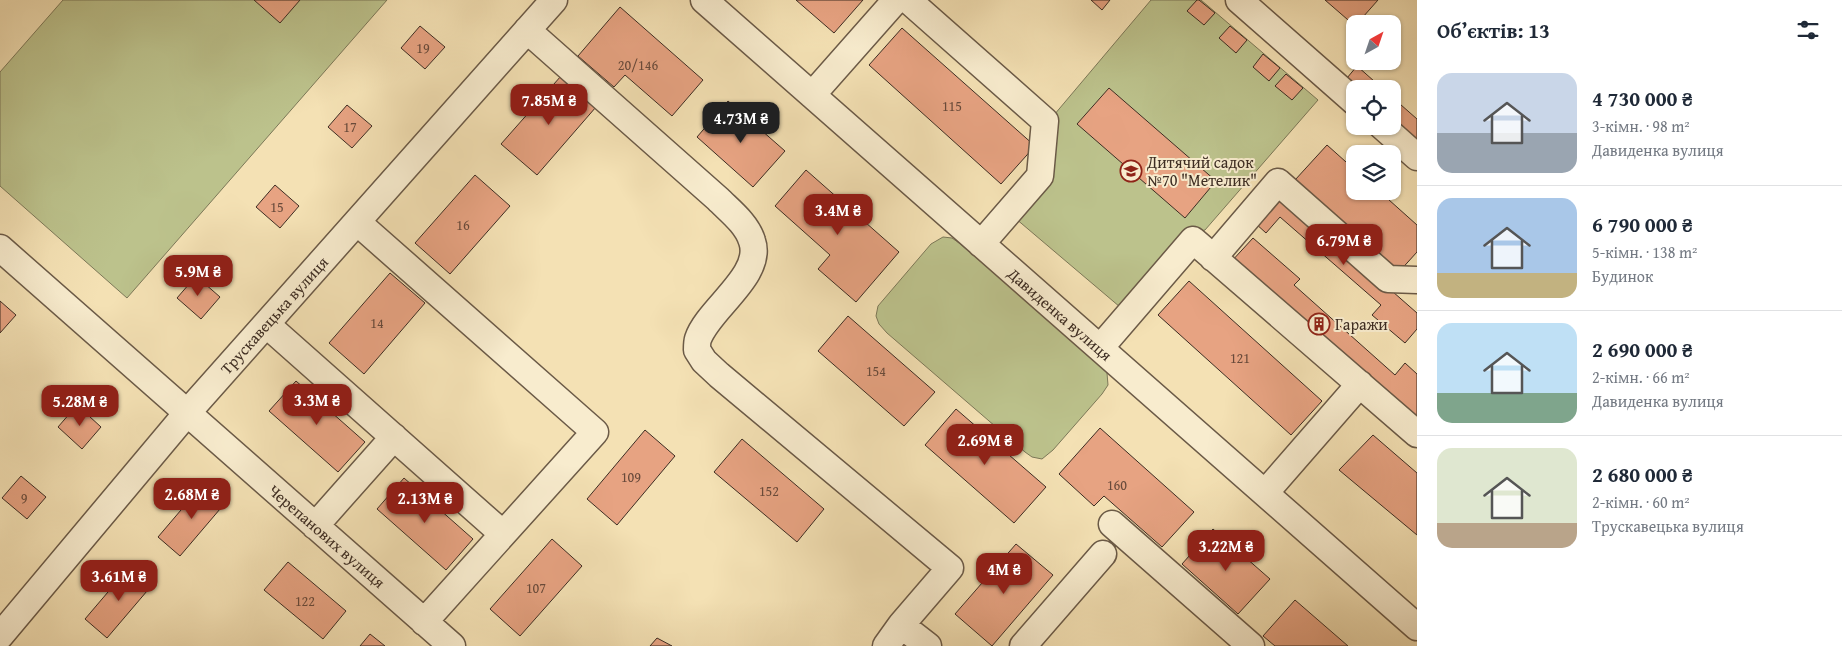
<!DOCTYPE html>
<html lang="uk">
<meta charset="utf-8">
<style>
:root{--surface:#fff;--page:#f6f6f7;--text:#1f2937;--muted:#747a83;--line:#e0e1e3;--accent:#8f2418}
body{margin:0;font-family:"Gentium Book Plus",serif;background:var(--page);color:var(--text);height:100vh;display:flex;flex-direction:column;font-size:19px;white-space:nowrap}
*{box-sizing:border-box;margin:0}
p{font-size:16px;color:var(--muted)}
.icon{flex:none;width:28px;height:28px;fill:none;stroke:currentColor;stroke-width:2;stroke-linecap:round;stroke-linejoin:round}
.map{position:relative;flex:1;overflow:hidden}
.panel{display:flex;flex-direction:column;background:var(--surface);width:425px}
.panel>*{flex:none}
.needle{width:32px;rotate:40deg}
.controls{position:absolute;left:1346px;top:15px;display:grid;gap:10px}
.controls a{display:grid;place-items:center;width:55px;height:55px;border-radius:10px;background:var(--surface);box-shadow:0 1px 4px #0004;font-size:25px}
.price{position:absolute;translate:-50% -42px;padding:0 11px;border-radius:10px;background:var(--accent);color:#fff;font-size:16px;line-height:32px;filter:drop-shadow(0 1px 2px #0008)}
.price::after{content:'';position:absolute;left:50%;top:30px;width:15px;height:11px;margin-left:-8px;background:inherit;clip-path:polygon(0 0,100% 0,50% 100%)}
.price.selected{background:#222;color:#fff}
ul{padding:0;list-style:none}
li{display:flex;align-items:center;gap:15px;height:125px;padding:0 20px}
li+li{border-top:1px solid var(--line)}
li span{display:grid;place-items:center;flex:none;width:140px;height:100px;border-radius:15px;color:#555}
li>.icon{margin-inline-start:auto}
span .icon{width:60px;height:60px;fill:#fffc;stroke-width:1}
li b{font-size:21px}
h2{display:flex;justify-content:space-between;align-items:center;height:60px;padding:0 20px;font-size:21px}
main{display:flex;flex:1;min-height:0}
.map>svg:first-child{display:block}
.green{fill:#bcc28c;stroke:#7c7858}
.building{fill:#e7a382;stroke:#3d2d23}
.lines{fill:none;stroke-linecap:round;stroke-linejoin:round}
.minor-casing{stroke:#6b5a47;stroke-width:29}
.minor{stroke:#f8ecce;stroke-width:26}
.labels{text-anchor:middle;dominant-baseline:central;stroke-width:4;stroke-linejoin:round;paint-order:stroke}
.number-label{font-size:14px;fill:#684a3b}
.poi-label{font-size:16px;fill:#3d2d23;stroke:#f8ecce;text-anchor:start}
.street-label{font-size:16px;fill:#3d2d23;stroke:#f8ecce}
</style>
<main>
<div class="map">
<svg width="1417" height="646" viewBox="0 0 1417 646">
<rect width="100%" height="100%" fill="#f4e1b4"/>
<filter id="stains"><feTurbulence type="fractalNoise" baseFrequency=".004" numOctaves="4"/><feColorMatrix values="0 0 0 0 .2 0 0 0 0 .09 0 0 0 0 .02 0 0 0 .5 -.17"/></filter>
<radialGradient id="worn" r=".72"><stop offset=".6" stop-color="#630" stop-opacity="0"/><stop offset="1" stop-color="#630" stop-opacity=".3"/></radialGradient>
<!-- green -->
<path class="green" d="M63,0H387L127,298L0,186V72Z
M1151,0H1201L1318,100L1205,230L1186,235L1120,307L1015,218L1054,115Z
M943,237L952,238L959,243L1100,364L1107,373L1108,385L1102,394L1053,450L1042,459L1032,457L1025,452L887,333L879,324L876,316L878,306L931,244Z"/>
<!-- building -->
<path class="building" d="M254,0H300L280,23Z
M796,0H863L834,33Z
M1091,0H1110L1102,10Z
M1197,0H1199L1215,13L1204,25L1187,11Z
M1325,0H1378L1355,26Z
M620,7L703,80L672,116L625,75L614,87L578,56Z
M420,26L445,47L425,69L401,48Z
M1230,26L1247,40L1236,53L1219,38Z
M902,28L1035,146L1001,184L869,65Z
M1263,54L1280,68L1269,81L1253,67Z
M1357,66L1383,89H1355L1342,84Z
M1286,74L1303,88L1292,100L1275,86Z
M561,76L596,107L537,175L501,144Z
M1109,88L1216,181L1185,218L1077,124Z
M1392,97L1417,119V151L1392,126Z
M728,101L785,151L753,187L697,137Z
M347,105L372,126L352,148L328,127Z
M1327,145L1355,170V191H1379L1417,225V252L1398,273L1295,180Z
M806,170L899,252L856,302L818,269L830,255L775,206Z
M475,175L510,206L450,274L415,243Z
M275,185L299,206L280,228L256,207Z
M1277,190L1417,313V329L1405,343L1372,315L1381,305L1280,217L1266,233L1255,223Z
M1253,238L1300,279L1294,285L1395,375L1405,363L1417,374V426L1230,263Z
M390,273L425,303L364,374L329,343Z
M196,276L220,297L201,319L177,298Z
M1189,281L1322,401L1291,435L1158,315Z
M0,301L16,315L0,333Z
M848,316L935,392L904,426L818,351Z
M296,381L365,442L338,472L269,411Z
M77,405L101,427L82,449L58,427Z
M956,409L1046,487L1014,523L925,445Z
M1100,428L1194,512L1162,547L1104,496L1094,506L1059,474Z
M645,430L675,456L617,525L587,499Z
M1373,435L1417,473V535L1339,470Z
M742,439L824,509L797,542L714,472Z
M21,476L46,497L27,519L2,498Z
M404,478L473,539L446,570L377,509Z
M204,483L226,502L180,556L158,537Z
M1213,529L1270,579L1238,614L1182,564Z
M552,539L582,566L520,636L490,609Z
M1016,544L1053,575L992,646L955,614Z
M288,562L346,611L323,639L264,590Z
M131,565L153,584L107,638L85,619Z
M1295,600L1348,646H1275L1263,636Z
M370,634L385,646H360Z
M657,638L672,646H650Z"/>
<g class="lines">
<!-- minor casing -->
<g class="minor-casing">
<path id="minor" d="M704,0L1417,627
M908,0L1045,121L1040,176L981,244
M1239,0L1355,102
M527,30L718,199C730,211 747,224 752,241C764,275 708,309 698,339C697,342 697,347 697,350L704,361L719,375L950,568L901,625L928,646
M812,95L896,0
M1382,126L1417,157
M357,222L595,432L424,622
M0,248L452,646
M1213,258L1278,182L1388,279L1417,280
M266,324L503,534
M1100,348L1193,240L1417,434
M1265,493L1360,384
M1112,524L1251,646
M315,526L394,437
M0,636L187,413L554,0
M886,646L901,625
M1023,646L1103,554"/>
</g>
<!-- minor -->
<use href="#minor" class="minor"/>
</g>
<!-- icons -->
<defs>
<g id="school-ring" transform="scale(1.125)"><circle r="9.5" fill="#f8ecce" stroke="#8f2418" stroke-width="1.5"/><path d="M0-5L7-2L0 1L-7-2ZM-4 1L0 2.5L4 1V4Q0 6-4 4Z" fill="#8f2418"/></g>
<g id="building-ring" transform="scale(1.125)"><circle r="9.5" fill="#f8ecce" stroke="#8f2418" stroke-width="1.5"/><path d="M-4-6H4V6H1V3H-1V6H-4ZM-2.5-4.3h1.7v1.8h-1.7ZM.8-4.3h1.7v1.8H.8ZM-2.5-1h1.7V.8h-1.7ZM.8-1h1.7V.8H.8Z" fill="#8f2418"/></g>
</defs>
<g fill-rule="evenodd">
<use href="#school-ring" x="1131" y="171"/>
<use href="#building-ring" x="1319" y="324"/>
</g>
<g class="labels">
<!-- number labels -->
<g class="number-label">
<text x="423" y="48">19</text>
<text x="638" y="65">20/146</text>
<text x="952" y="106">115</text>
<text x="350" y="127">17</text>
<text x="277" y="207">15</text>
<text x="463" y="225">16</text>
<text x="377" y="323">14</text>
<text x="1240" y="358">121</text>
<text x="876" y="371">154</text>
<text x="631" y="477">109</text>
<text x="1117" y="485">160</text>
<text x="769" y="491">152</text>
<text x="24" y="498">9</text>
<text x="536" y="588">107</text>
<text x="305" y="601">122</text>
</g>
<!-- poi labels -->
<g class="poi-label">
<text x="1147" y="162">Дитячий садок<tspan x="1147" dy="18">№70 "Метелик"</tspan></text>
<text x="1335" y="324">Гаражи</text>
</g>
<!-- street labels -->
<g class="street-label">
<text transform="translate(1060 314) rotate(41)">Давиденка вулиця</text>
<text transform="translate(274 315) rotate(-48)">Трускавецька вулиця</text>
<text transform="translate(327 536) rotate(41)">Черепанових вулиця</text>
</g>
</g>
<rect width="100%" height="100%" filter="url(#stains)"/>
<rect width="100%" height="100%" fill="url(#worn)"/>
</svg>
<div class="controls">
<a><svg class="needle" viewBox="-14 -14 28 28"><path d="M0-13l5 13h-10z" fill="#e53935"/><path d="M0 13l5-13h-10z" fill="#747a83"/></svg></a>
<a><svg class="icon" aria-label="locate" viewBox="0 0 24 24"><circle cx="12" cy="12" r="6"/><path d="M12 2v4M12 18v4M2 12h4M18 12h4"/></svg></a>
<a><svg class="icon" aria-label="layers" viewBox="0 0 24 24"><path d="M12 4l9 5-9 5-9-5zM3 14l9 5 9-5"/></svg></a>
</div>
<b class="price" style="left:549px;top:126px">7.85M ₴</b>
<b class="price selected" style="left:741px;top:144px">4.73M ₴</b>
<b class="price" style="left:838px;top:236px">3.4M ₴</b>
<b class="price" style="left:1344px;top:266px">6.79M ₴</b>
<b class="price" style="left:198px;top:297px">5.9M ₴</b>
<b class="price" style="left:317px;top:426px">3.3M ₴</b>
<b class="price" style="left:80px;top:427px">5.28M ₴</b>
<b class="price" style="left:985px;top:466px">2.69M ₴</b>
<b class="price" style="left:192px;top:520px">2.68M ₴</b>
<b class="price" style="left:425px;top:524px">2.13M ₴</b>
<b class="price" style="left:1226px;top:572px">3.22M ₴</b>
<b class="price" style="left:1004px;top:595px">4M ₴</b>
<b class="price" style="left:119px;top:602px">3.61M ₴</b>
</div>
<section class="panel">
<h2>Об’єктів: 13<svg class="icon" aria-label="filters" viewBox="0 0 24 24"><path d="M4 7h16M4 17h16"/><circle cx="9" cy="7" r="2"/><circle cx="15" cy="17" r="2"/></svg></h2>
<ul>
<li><span style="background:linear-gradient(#c9d6e8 60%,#9aa5b1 0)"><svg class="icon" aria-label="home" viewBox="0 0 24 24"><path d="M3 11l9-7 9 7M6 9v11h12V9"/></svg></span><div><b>4 730 000 ₴</b><p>3-кімн. · 98 m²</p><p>Давиденка вулиця</p></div></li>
<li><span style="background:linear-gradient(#a9c7e8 75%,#c2b280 0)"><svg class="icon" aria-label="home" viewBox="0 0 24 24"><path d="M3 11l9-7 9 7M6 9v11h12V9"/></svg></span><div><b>6 790 000 ₴</b><p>5-кімн. · 138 m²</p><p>Будинок</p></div></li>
<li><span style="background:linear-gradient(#bfe0f5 70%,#7fa58c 0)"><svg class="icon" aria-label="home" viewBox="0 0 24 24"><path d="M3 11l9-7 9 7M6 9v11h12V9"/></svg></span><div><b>2 690 000 ₴</b><p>2-кімн. · 66 m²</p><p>Давиденка вулиця</p></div></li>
<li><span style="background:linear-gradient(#dfe7d0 75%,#b9a48a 0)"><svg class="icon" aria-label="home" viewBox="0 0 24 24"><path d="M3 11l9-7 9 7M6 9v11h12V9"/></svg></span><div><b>2 680 000 ₴</b><p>2-кімн. · 60 m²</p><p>Трускавецька вулиця</p></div></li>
</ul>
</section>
</main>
